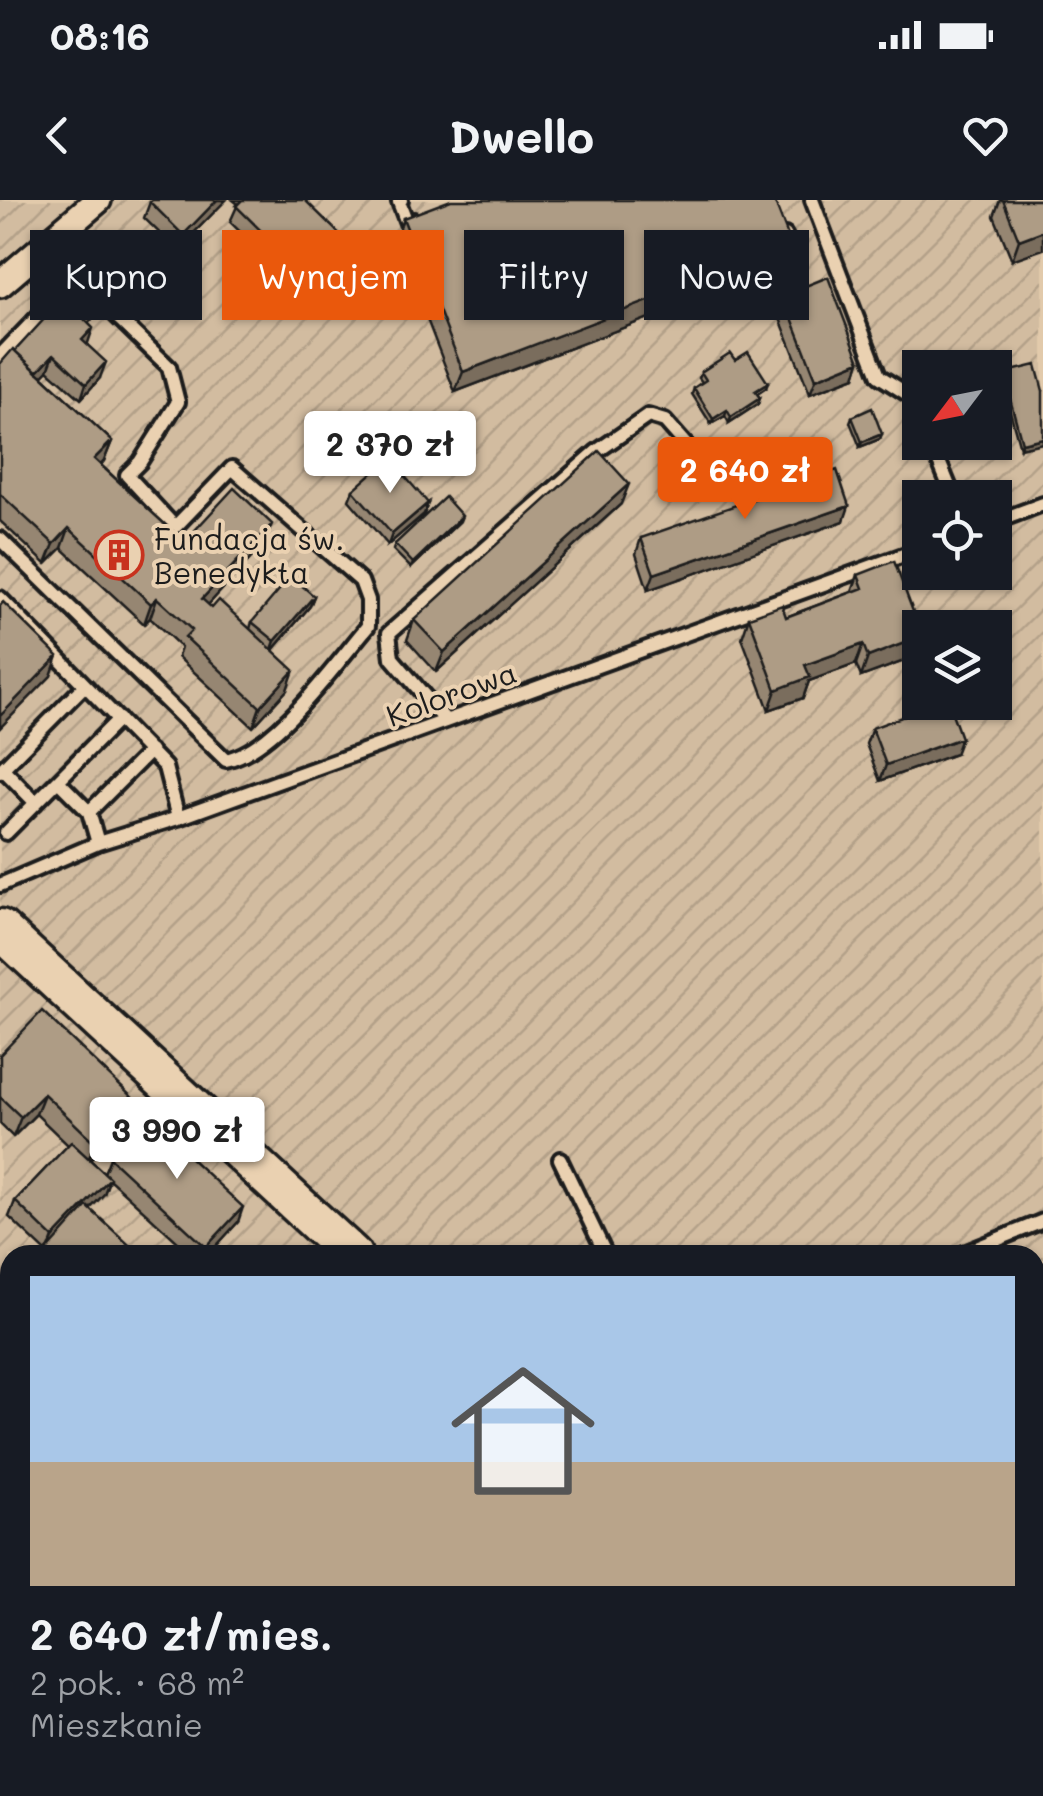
<!DOCTYPE html>
<html lang="pl">
<meta charset="utf-8">
<style>
:root{--surface:#171b24;--page:#242831;--text:#f1f3f6;--muted:#9ea1a6;--accent:#ea580c}
body{margin:0;font-family:Mali,sans-serif;background:var(--page);color:var(--text);height:100vh;display:flex;flex-direction:column;font-size:38px;white-space:nowrap}
*{box-sizing:border-box;margin:0}
p{font-size:32px;color:var(--muted)}
.icon{flex:none;width:55px;height:55px;fill:none;stroke:currentColor;stroke-width:2;stroke-linecap:round;stroke-linejoin:round}
.map{position:relative;flex:1;overflow:hidden}
.details{position:absolute;left:0px;top:1045px;width:1045px;height:552px;display:flex;flex-direction:column;background:var(--surface);border-radius:30px 30px 0 0;box-shadow:0 2px 8px #0004}
.details>*{flex:none}
.guide{position:absolute;left:30px;top:30px;width:985px;height:90px;display:flex;gap:20px}
.needle{width:65px;rotate:238deg}
.controls{position:absolute;left:902px;top:150px;display:grid;gap:20px}
.controls a{display:grid;place-items:center;width:110px;height:110px;border-radius:0px;background:var(--surface);box-shadow:0 2px 8px #0004;font-size:50px}
.price{position:absolute;translate:-50% -85px;padding:0 22px;border-radius:10px;background:#fff;color:#222;font-size:32px;line-height:65px;filter:drop-shadow(0 2px 5px #0008)}
.price::after{content:'';position:absolute;left:50%;top:60px;width:30px;height:22px;margin-left:-15px;background:inherit;clip-path:polygon(0 0,100% 0,50% 100%)}
.price.active{background:var(--accent);color:#fff}
ul{padding:0;list-style:none}
li{display:grid;align-content:center;gap:20px;height:530px;padding:0 30px}
li span{display:grid;place-items:center;height:310px;border-radius:0px;color:#555}
li>.icon{margin-inline-start:auto}
span .icon{width:180px;height:180px;fill:#fffc;stroke-width:1}
li b{font-size:42px}
.chip{padding:0 35px;border-radius:0px;background:var(--surface);box-shadow:0 2px 8px #0004;font-size:35px;line-height:90px}
.chip.active{background:var(--accent);color:#fff}
.status{display:flex;justify-content:space-between;align-items:center;height:70px;padding:0 50px;background:var(--surface);direction:ltr}
.status svg{height:28px;fill:currentColor}
header{display:flex;justify-content:space-between;align-items:center;height:130px;padding:0 30px;background:var(--surface);font-size:45px;font-weight:700}
.map>svg:first-child{display:block}
.industrial{fill:url(#industrial-furrows);fill-rule:evenodd}
.lines{fill:none;stroke-linecap:round;stroke-linejoin:round}
.lane-casing{stroke:#1c1c1c;stroke-width:20}
.street-casing{stroke:#1c1c1c;stroke-width:32}
.secondary-casing{stroke:#1c1c1c;stroke-width:45}
.lane{stroke:#ead1b1;stroke-width:12}
.street{stroke:#ead1b1;stroke-width:25}
.secondary{stroke:#ead1b1;stroke-width:38}
.wall{fill:#968672;stroke:#1c1c1c;stroke-width:2.5}
.shaded-wall{fill:#7a6d5d;stroke:#1c1c1c;stroke-width:2.5}
.building{fill:#ae9c85;stroke:#1c1c1c;stroke-width:2.5}
.labels{text-anchor:middle;dominant-baseline:central;stroke-width:8;stroke-linejoin:round;paint-order:stroke}
.poi-label{font-size:30px;fill:#1c1c1c;stroke:#ead1b1;text-anchor:start}
.street-label{font-size:30px;fill:#1c1c1c;stroke:#ead1b1}
</style>
<div class="status"><b>08:16</b><svg viewBox="0 0 49 12"><path d="M0 12V9h3v3zM5 12V6h3v6zM10 12V3h3v9zM15 12V0h3v12zM26 1h20v11H26zM47 4h2v5h-2z"/></svg></div>
<header><svg class="icon" aria-label="back" viewBox="0 0 24 24"><path d="M15 5l-7 7 7 7"/></svg>Dwello<svg class="icon" aria-label="heart" viewBox="0 0 24 24"><path d="M12 20l-8-8c-3-5 5-10 8-4 3-6 11-1 8 4z"/></svg></header>
<div class="map">
<svg width="1043" height="1596" viewBox="0 0 1043 1596">
<defs>
<pattern id="industrial-furrows" width="10" height="10" patternUnits="userSpaceOnUse" patternTransform="scale(2.5)"><rect width="10" height="10" fill="#d2bca0"/><path d="M-1 1l2-2M0 10L10 0M9 11l2-2" fill="none" stroke="#b4a189"/></pattern>
</defs>
<rect width="100%" height="100%" fill="#e2caab"/>
<filter id="ink" filterUnits="userSpaceOnUse"><feTurbulence type="fractalNoise" baseFrequency=".01" numOctaves="2"/><feDisplacementMap in="SourceGraphic" scale="20" xChannelSelector="R" yChannelSelector="G"/><feConvolveMatrix kernelMatrix="1 2 1 2 8 2 1 2 1" color-interpolation-filters="sRGB"/></filter>
<g filter="url(#ink)">
<!-- industrial -->
<path class="industrial" d="M0,0H1043V1596H0ZM920,168H995V242H920ZM920,298H995V372H920ZM920,428H995V502H920ZM10,1055H1035V1588H10Z"/>
<g class="lines">
<!-- lane casing -->
<g class="lane-casing">
<path id="lane" d="M401,0L399,2L407,23L414,20
M812,0L879,176L912,197L920,216
M785,35L796,62
M45,46L76,77
M0,156L76,77L169,167L178,202L140,262L127,275L175,327L232,268L361,381L368,400V426C334,466 276,549 226,560L0,339
M931,242L949,286L944,298
M995,322L1043,304
M0,398L165,567L178,618
M446,521L392,458L389,433L596,252L648,216L665,221L701,262
M3,569L36,603
M0,571L85,485
M58,581L89,612
M6,633L119,519
M98,643L89,612L150,551
M0,685L98,643L178,618L920,349
M560,959L606,1055
M959,1055L1043,1021
M1035,1447L1043,1448
M513,1588L519,1596
M756,1596L764,1588"/>
</g>
<!-- street casing -->
<g class="street-casing">
<path id="street" d="M0,84L98,0"/>
</g>
<!-- secondary casing -->
<g class="secondary-casing">
<path id="secondary" d="M0,729L352,1055
M926,1588L935,1596"/>
</g>
<!-- lane -->
<use href="#lane" class="lane"/>
<!-- street -->
<use href="#street" class="street"/>
<!-- secondary -->
<use href="#secondary" class="secondary"/>
</g>
<!-- wall -->
<path class="wall" d="M226,0L177,50L144,18L150,2Z
M233,0H305L351,66L314,104L230,22L238,4Z
M1000,0H1043L1012,60L994,16Z
M403,18L785,66L455,192L396,39Z
M783,95L860,161L855,177L810,194L777,111Z
M100,101L94,117L88,123L87,144L100,178L81,199L48,170L42,176L112,241L104,261L101,265L184,342L264,344L208,405L212,408L250,429L252,422L314,396L310,406L273,450L287,490L253,527L178,457L181,447L150,418L144,424L62,348L46,364L0,321V164L15,151Z
M735,160L766,188L757,194L760,198L758,204L729,223L725,216L711,224L692,194L694,188L702,182L699,178L701,172Z
M1003,173L1043,191L1020,248L1001,179Z
M852,217L880,239L860,247L850,222Z
M353,290L428,303L424,314L388,345L349,300Z
M621,304L436,472L407,440L414,420Z
M460,321L411,368L393,350L395,344Z
M844,321L648,390L636,354L641,338Z
M858,375L920,430V443L915,457L861,477L856,464L809,481L803,498L769,510L742,438L749,417H786L852,392Z
M872,528L955,554L880,581L866,544Z
M0,855L128,921L90,960L104,973L110,958L238,1022L208,1055H192L109,979L104,994L46,1052L9,1017L15,1001L68,945L36,914L13,937L0,924Z
M1043,1459V1567L1035,1570V1473L1040,1460Z
M533,1588H580L567,1596H538Z"/>
<!-- shaded-wall -->
<path class="shaded-wall" d="M217,0H226L177,50L183,35Z
M1043,31V49L1012,60L1019,40Z
M792,46L785,66L455,192L463,172Z
M356,50L351,66L314,104L319,88Z
M100,101L94,117L78,134L84,119Z
M93,128L88,143L76,156L82,140Z
M54,154L48,170L28,191L34,175Z
M860,161L855,177L810,194L816,179Z
M106,162L100,178L81,199L86,184Z
M768,183L766,188L753,197L755,191Z
M760,198L758,204L729,223L731,217Z
M727,210L725,216L711,224L713,219Z
M882,234L880,239L860,247L862,242Z
M1043,238V243L1020,248L1022,243Z
M112,241L104,261L87,280L94,259Z
M629,284L621,304L436,472L444,452Z
M428,303L424,314L388,345L392,334Z
M849,306L844,321L648,390L654,374Z
M462,316L460,321L411,368L413,363Z
M272,324L264,344L195,419L202,399Z
M69,328L62,348L46,364L54,344Z
M314,396L310,406L271,452L275,441Z
M157,398L150,418L144,424L151,404Z
M920,437V443L915,457L861,477L868,457Z
M863,444L856,464L809,481L803,498L769,510L776,490L805,465Z
M58,456L51,476L0,528V516Z
M294,470L287,490L253,527L260,507Z
M961,538L955,554L880,581L886,565Z
M44,894L36,914L13,937L21,917Z
M136,901L128,921L87,963L95,943Z
M110,978L104,994L47,1054L53,1038Z
M243,1007L238,1022L208,1055H203L206,1047Z
M1043,1130V1144L1035,1147L1036,1133Z
M1043,1303V1321L1035,1324V1307Z
M1043,1550V1567L1035,1570V1553Z
M63,1588H73L66,1596H55Z
M567,1588H580L567,1596H553Z
M718,1588H729L721,1596H710Z
M862,1588H873L865,1596H853Z"/>
<!-- building -->
<path class="building" d="M152,0H217L183,35L150,2Z
M242,0H305L356,50L319,88L236,6Z
M451,0H774L792,46L463,172L403,18Z
M1003,0H1043V31L1019,40Z
M828,77L860,161L816,179L783,95Z
M79,81L100,101L84,119L93,128L82,140L106,162L86,184L54,154L37,172L15,151Z
M13,149L112,241L94,259L184,342L234,288L272,324L202,399L212,408L219,400L294,470L260,507L185,437L192,430L157,398L151,404L69,328L54,344L0,294V164Z
M748,152L768,183L755,191L760,198L731,217L727,210L713,219L694,188L706,180L701,172L730,153L735,160Z
M1036,165L1043,191V238L1022,243L1003,173Z
M872,208L882,234L862,242L852,217Z
M599,251L629,284L444,452L414,420Z
M389,258L428,303L392,334L353,290Z
M837,270L849,306L654,374L641,338Z
M445,297L462,316L413,363L395,344Z
M894,361L920,430V437L868,457L863,444L805,465L810,477L776,490L749,417L782,405L786,417L863,388L858,375Z
M291,376L314,396L275,441L252,422Z
M3,402L58,456L0,516V406Z
M942,502H948L961,538L886,565L872,528Z
M42,811L136,901L95,943L44,894L21,917L0,897V855Z
M147,918L243,1007L206,1047L110,958Z
M71,942L110,978L53,1038L15,1001Z
M87,1006L140,1055H43Z
M1043,1069V1130L1036,1133L1035,1072Z
M1043,1217V1303L1035,1307V1220Z
M10,1349V1588H63L55,1596H0V1360Z
M1043,1479V1550L1035,1553V1482Z
M543,1588H567L553,1596H548Z
M660,1588L668,1595L675,1588H718L710,1596H653Z
M785,1588H862L853,1596H777Z"/>
</g>
<!-- icons -->
<defs>
<g id="building-ring" transform="scale(2.5)"><circle r="9.5" fill="#ead1b1" stroke="#c8321e" stroke-width="1.5"/><path d="M-4-6H4V6H1V3H-1V6H-4ZM-2.5-4.3h1.7v1.8h-1.7ZM.8-4.3h1.7v1.8H.8ZM-2.5-1h1.7V.8h-1.7ZM.8-1h1.7V.8H.8Z" fill="#c8321e"/></g>
</defs>
<g fill-rule="evenodd">
<use href="#building-ring" x="119" y="355"/>
</g>
<g class="labels">
<!-- poi labels -->
<g class="poi-label">
<text x="154" y="338">Fundacja św.<tspan x="154" dy="34">Benedykta</tspan></text>
</g>
<!-- street labels -->
<g class="street-label">
<text transform="translate(451 493) rotate(-20)">Kolorowa</text>
</g>
</g>
</svg>
<div class="controls">
<a><svg class="needle" viewBox="-14 -14 28 28"><path d="M0-13l5 13h-10z" fill="#e53935"/><path d="M0 13l5-13h-10z" fill="#9ea1a6"/></svg></a>
<a><svg class="icon" aria-label="locate" viewBox="0 0 24 24"><circle cx="12" cy="12" r="6"/><path d="M12 2v4M12 18v4M2 12h4M18 12h4"/></svg></a>
<a><svg class="icon" aria-label="layers" viewBox="0 0 24 24"><path d="M12 4l9 5-9 5-9-5zM3 14l9 5 9-5"/></svg></a>
</div>
<b class="price" style="left:390px;top:296px">2 370 zł</b>
<b class="price active" style="left:745px;top:322px">2 640 zł</b>
<b class="price" style="left:177px;top:982px">3 990 zł</b>
<div class="guide">
<a class="chip">Kupno</a>
<a class="chip active">Wynajem</a>
<a class="chip">Filtry</a>
<a class="chip">Nowe</a>
</div>
<section class="details">
<ul>
<li><span style="background:linear-gradient(#a9c7e8 60%,#b9a48a 0)"><svg class="icon" aria-label="home" viewBox="0 0 24 24"><path d="M3 11l9-7 9 7M6 9v11h12V9"/></svg></span><div><b>2 640 zł/mies.</b><p>2 pok. · 68 m²</p><p>Mieszkanie</p></div></li>
</ul>
</section>
</div>
